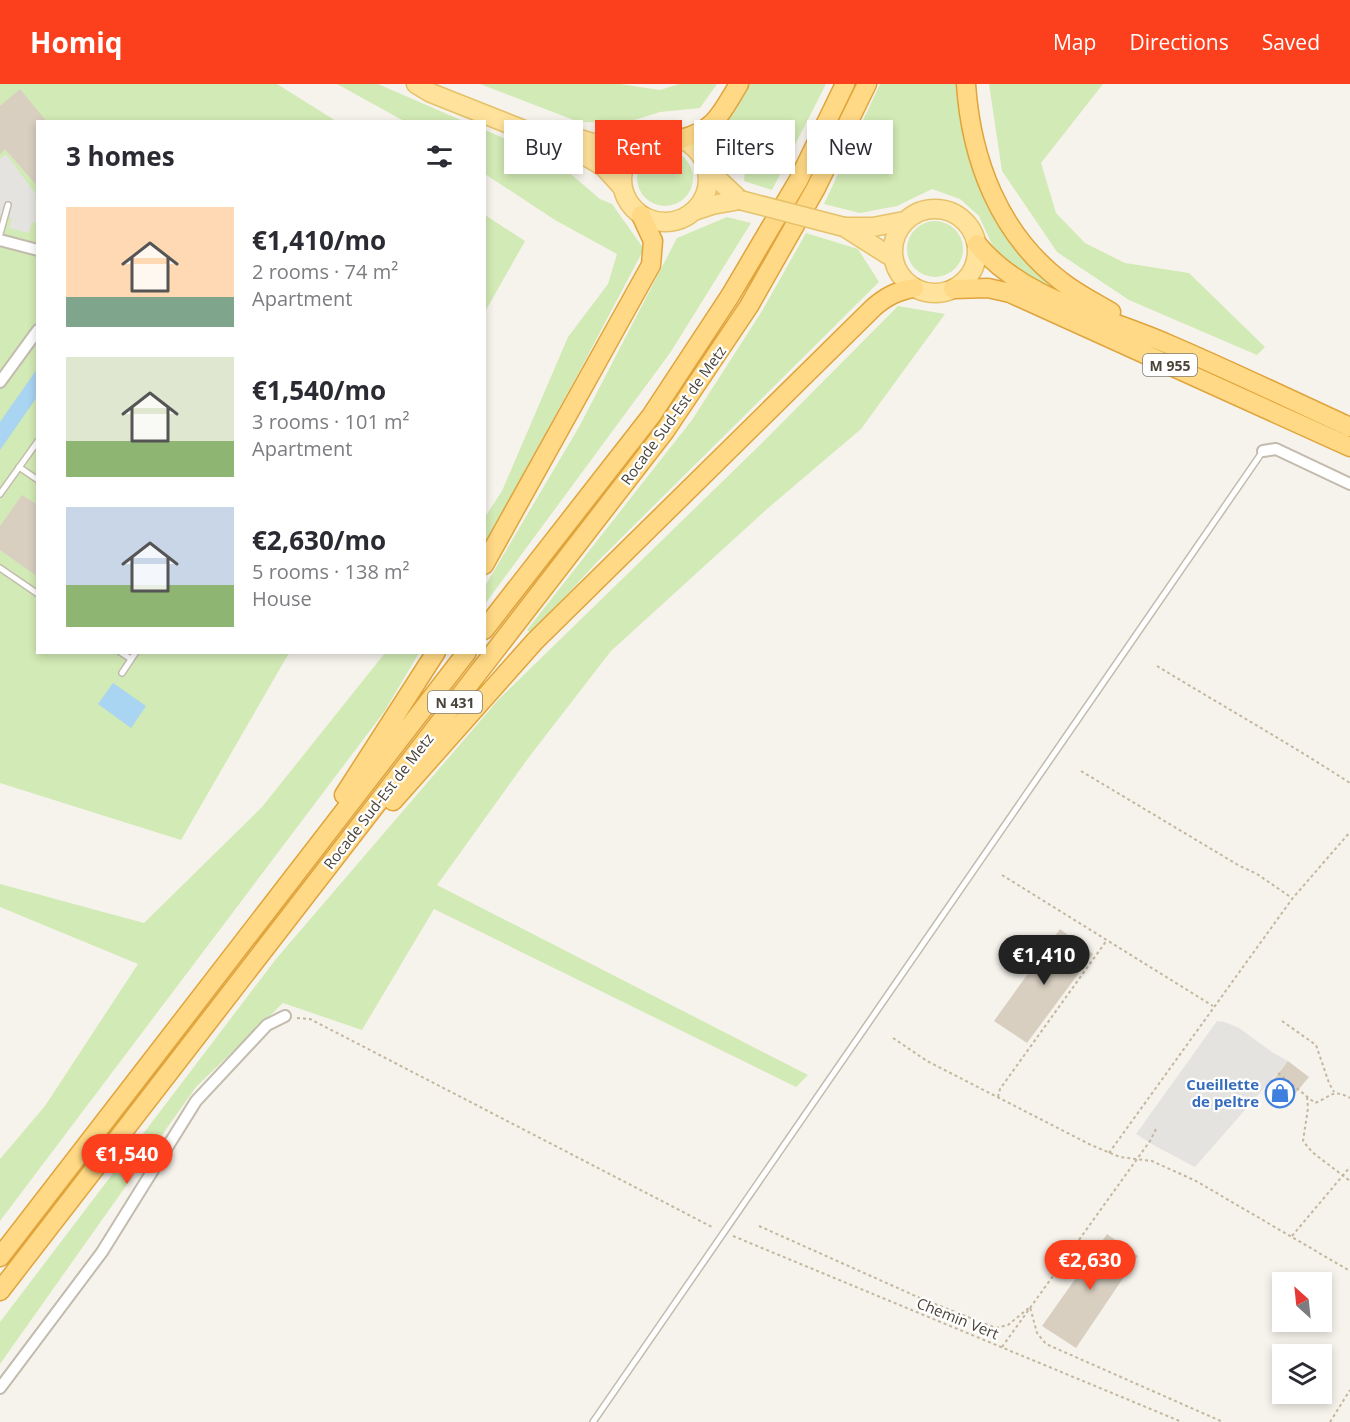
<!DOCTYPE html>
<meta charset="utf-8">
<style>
:root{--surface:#fff;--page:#f2f2f3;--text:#2b2b33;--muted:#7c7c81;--accent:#fc3f1d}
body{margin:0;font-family:"Open Sans",sans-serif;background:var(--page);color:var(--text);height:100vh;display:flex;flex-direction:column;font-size:22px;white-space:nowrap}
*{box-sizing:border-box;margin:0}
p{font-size:20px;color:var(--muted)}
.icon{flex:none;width:33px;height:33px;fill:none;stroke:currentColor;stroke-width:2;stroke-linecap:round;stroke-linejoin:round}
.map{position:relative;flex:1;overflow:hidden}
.details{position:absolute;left:36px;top:36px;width:450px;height:534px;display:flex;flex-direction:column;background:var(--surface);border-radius:0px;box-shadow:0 3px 9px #0003}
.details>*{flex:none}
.hud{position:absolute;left:504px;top:36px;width:570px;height:54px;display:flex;gap:12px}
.needle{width:39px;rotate:333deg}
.controls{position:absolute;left:1272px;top:1188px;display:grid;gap:12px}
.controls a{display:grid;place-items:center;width:60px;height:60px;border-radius:0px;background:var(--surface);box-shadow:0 3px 9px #0003;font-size:30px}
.price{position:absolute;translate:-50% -51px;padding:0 14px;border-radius:21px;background:var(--accent);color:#fff;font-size:20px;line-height:39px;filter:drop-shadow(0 2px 3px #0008)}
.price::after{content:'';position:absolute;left:50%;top:36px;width:18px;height:14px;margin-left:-9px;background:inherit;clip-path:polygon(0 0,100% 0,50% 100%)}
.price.selected{background:#222;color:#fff}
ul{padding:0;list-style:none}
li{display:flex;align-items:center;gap:18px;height:150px;padding:0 30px}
li span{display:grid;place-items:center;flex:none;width:168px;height:120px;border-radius:0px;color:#555}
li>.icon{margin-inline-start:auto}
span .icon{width:72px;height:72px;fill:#fffc;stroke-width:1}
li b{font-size:26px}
h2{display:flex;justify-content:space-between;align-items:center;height:72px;padding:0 30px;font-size:26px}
.pill{padding:0 21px;border-radius:0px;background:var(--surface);box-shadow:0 3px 9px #0003;font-size:21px;line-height:54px}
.pill.selected{background:var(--accent);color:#fff}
header{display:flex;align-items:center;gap:36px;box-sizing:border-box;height:84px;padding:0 30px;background:var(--accent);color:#fff}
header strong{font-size:28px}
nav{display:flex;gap:33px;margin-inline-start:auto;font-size:21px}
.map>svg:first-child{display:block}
.green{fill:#d2eab5}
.parking{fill:#e5e3e0}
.water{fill:#a9d4f2}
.building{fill:#d8cfc1}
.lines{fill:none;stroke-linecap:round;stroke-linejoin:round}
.service-casing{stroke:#c2bbae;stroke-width:8}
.minor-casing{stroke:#c2bbae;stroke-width:14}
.primary-casing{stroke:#e6c16a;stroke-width:21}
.trunk-casing{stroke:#e0a43c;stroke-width:21}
.path{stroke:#c4b79f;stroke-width:2;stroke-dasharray:3 3;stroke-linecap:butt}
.service{stroke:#fff;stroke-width:5}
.minor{stroke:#fff;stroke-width:10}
.primary{stroke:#ffe39c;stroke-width:18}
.trunk{stroke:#ffd985;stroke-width:18}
.primary-bridge-casing{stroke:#e6c16a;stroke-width:21;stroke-linecap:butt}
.primary-bridge{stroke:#ffe39c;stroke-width:18}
.labels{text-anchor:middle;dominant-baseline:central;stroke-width:4.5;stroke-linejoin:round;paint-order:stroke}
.shield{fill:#fff;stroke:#817c74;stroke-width:1.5}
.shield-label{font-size:14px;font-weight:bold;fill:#4b4439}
.street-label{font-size:15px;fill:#4b4439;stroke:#fff}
.shop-label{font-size:15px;font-weight:bold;fill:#366cbe;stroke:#fff;text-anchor:end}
</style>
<header>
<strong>Homiq</strong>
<nav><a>Map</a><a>Directions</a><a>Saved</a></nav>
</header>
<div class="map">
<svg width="1350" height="1338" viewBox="0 0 1350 1338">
<rect width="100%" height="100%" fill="#f6f3ec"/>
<!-- green -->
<path class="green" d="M0,0H277L336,37L38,38V568L289,569L181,756L0,699Z
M337,0H378L463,37H404Z
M480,0H620L660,6L679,0H717L700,24L660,28L625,39L579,38Z
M749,0H826L772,106L744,97L745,86L721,49Z
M880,0H957L963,49L976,94L998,138L1051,198V202L1033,195L995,167L979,132L960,115L932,105L897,122L860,129L824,120Z
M989,0H1103L1041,79L1056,129L1085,159L1125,179L1189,189L1265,263L1257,271L1129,216L1057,168L1002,87Z
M485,46L553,75L600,115L612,120L644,165L580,286L485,459V433L502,407L568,253L608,200L617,170L555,136L485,90Z
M637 94a28 28 0 1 1 56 0a28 28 0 1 1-56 0Z
M485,131L525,157L485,228Z
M727,133L751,139L670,269L485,520V502L579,343L677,154Z
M907 165a28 28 0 1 1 56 0a28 28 0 1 1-56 0Z
M806,149L858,165L879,198L599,476L531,549L527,546L692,336L762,227Z
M898,222L945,230L861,345L767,425L611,567L529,673L437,801L808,991L796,1003L434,825L362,946L283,919L196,1003L0,1280V1238L276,875L499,615L762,359Z
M385,569H419L384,628L0,1137V1075L45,1022L138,880L0,823V800L144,839L262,723Z"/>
<!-- parking -->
<path class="parking" d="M6,70L37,112V139L32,138L29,149L9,144L12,134L0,131V75Z
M1217,937L1225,938L1239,944L1272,968L1288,977L1195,1083L1155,1062L1136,1050Z"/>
<!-- water -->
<path class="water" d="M37,285V313L0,366V338Z
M113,599L146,622L131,644L98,620Z"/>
<!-- building -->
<path class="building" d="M20,5L47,38H38V103L5,65L0,70V22Z
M22,411L38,421V493L0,466V442Z
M1060,845L1093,870L1027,959L994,937Z
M1288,977L1309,993L1285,1022L1264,1007Z
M1107,1150L1138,1172L1076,1264L1042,1242Z"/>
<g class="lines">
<!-- service casing -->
<g class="service-casing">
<path id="service" d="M0,150L8,121
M19,383L38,396
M0,410L38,357
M0,484L38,510
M120,568L131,575
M122,589L136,568
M593,1338L1263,367"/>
</g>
<!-- minor casing -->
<g class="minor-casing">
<path id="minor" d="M0,156L38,166
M0,298L38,246
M1263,367L1276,365L1350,400
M0,1304L102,1168L196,1017L267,941L285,932"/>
</g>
<!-- primary casing -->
<g class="primary-casing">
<path id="primary" d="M416,0L431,9L577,67L604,83L622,103
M563,49C589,59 611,66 639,60
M622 95a43 43 0 1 1 86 0a43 43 0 1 1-86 0Z
M707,85L740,116
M893 167a42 42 0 1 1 84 0a42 42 0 1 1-84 0Z
M694,127L712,121L740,116
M844,143H873L904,137
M844,143L893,174"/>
</g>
<!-- trunk casing -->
<g class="trunk-casing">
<path id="trunk" d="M966,0C971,75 999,150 1061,197C1076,209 1094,218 1111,228
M681,55C716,46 721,29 739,0
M977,160C1023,216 1104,232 1168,260C1229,286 1289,315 1350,343
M953,205L988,204L1010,209L1350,363
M484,481L651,181L653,157L641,131
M484,546L651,332L730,212L798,97L845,0
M344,711L436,568
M393,717L535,557L874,223C887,212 897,207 914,204
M0,1173L467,568
M0,1207L665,347L749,222L816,104L867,0"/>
</g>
<!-- path -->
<path class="path" d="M1157,582C1221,621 1287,658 1350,699
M1081,687L1238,781L1257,790L1292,814
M1002,791L1213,922
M297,934L310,935L714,1144
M1282,937L1316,961L1329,999L1334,1008
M893,954L927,977L1091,1061L1120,1073L1152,1077L1196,1097L1350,1187
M1278,989L1315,1019C1331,1013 1332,1004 1350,1014
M998,1013L1000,1005L1107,856
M1307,1013L1308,1024L1303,1057L1312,1068L1350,1097
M1109,1069L1292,815L1350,748
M759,1142L920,1214L996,1244L1008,1241L1030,1223L1037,1249L1046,1260L1223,1338
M733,1152L1182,1338
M1292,1152L1350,1083
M1002,1263L1150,1057L1156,1045
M1330,1338L1350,1306"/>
<!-- service -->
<use href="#service" class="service"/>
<!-- minor -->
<use href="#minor" class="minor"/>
<!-- primary -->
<use href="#primary" class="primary"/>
<!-- trunk -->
<use href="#trunk" class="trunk"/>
<!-- primary-bridge casing -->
<g class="primary-bridge-casing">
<path id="primary-bridge" d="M740,116L844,143"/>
</g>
<!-- primary-bridge -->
<use href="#primary-bridge" class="primary-bridge"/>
</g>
<!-- icons -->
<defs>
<g id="shop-ring" transform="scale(1.5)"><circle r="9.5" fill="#fff" stroke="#3f7fe0" stroke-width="1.5"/><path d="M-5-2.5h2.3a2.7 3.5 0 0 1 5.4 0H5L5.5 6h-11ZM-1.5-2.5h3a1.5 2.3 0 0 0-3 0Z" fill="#3f7fe0"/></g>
</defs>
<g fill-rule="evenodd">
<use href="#shop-ring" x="1280" y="1009"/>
</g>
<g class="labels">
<!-- shield labels -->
<g class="shield">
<rect x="1143" y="270" width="54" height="22" rx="4.5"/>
<rect x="428" y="607" width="54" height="22" rx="4.5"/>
</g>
<g class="shield-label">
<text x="1170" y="281">M 955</text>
<text x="455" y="618">N 431</text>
</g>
<!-- street labels -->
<g class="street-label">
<text transform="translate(673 331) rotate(-54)">Rocade Sud-Est de Metz</text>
<text transform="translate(378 717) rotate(-52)">Rocade Sud-Est de Metz</text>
<text transform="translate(958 1234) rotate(22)">Chemin Vert</text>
</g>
<!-- shop labels -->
<g class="shop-label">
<text x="1259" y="1000">Cueillette<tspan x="1259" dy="17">de peltre</tspan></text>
</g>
</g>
</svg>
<div class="controls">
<a><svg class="needle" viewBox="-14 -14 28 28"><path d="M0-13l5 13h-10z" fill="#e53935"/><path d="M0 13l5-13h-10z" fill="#7c7c81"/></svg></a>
<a><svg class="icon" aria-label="layers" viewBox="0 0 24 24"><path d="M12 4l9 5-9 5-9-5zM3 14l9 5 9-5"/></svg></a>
</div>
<b class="price selected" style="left:1044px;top:902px">€1,410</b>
<b class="price" style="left:127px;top:1101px">€1,540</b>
<b class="price" style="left:1090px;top:1207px">€2,630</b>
<div class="hud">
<a class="pill">Buy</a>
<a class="pill selected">Rent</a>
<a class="pill">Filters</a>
<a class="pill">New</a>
</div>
<section class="details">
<h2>3 homes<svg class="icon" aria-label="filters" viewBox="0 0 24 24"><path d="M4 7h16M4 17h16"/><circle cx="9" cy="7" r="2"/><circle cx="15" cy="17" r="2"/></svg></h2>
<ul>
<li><span style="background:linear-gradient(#ffd9b3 75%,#7fa58c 0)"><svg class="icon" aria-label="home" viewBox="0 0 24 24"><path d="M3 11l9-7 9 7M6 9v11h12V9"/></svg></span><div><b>€1,410/mo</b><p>2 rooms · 74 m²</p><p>Apartment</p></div></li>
<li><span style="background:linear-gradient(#dfe7d0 70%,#8fb573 0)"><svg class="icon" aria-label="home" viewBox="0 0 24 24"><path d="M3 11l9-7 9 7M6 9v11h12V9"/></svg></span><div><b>€1,540/mo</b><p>3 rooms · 101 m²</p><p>Apartment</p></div></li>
<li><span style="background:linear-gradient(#c9d6e8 65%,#8fb573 0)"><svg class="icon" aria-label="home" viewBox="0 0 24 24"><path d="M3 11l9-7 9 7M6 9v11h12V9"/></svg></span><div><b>€2,630/mo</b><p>5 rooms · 138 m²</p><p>House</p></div></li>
</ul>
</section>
</div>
